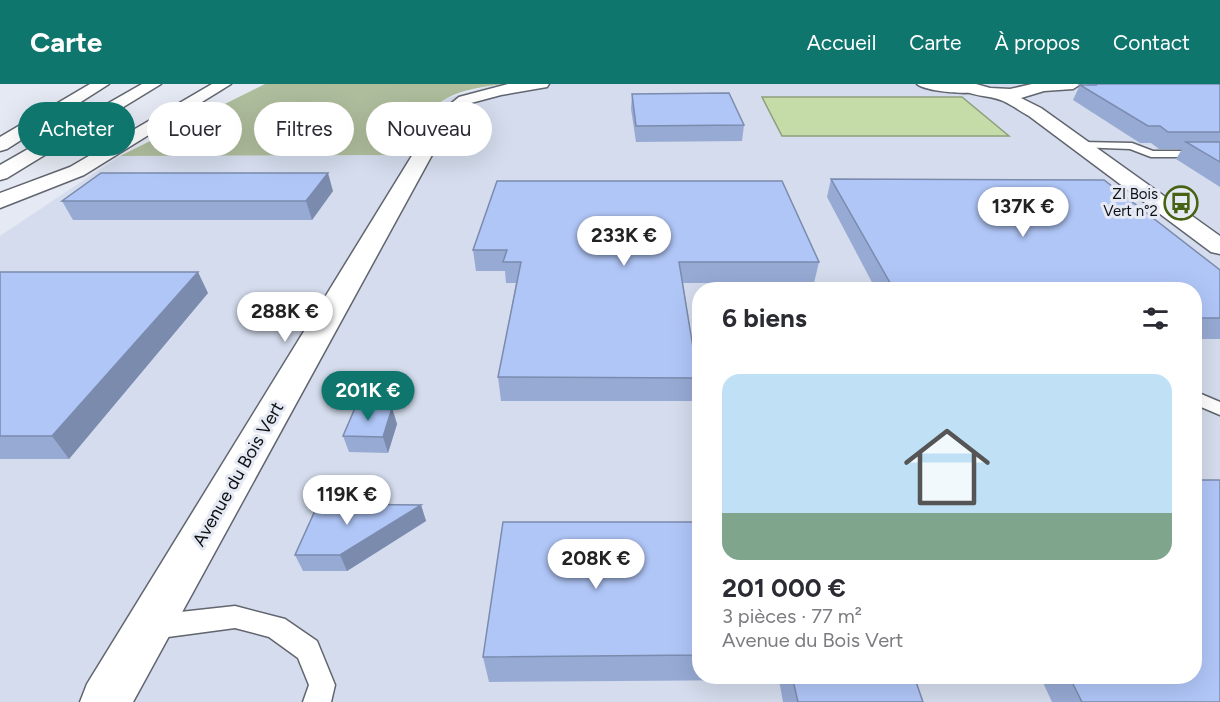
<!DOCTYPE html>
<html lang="fr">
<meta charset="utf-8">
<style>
:root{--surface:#fff;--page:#f7f7f7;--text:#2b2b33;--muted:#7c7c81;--accent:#0f766e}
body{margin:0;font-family:Figtree,sans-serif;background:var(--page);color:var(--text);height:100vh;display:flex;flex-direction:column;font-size:22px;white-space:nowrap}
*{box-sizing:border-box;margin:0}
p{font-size:20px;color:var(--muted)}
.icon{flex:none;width:33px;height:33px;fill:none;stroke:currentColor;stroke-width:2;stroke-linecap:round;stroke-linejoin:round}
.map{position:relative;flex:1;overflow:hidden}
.side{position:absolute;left:692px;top:198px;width:510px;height:402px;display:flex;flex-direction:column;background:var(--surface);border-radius:24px;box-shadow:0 6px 24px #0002}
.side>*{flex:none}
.hud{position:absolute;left:18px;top:18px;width:570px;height:54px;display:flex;gap:12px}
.price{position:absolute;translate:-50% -51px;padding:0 14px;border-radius:21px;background:#fff;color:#222;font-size:20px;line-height:39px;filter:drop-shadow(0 2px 3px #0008)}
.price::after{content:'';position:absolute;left:50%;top:36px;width:18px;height:14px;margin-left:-9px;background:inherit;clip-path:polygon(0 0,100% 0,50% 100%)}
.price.active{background:var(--accent);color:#fff}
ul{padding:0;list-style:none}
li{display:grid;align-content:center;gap:12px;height:318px;padding:0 30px}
li span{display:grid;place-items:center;height:186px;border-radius:18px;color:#555}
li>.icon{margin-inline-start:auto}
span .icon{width:108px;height:108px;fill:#fffc;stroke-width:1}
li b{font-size:26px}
h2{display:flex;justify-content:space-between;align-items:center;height:72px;padding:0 30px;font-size:26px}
.pill{padding:0 21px;border-radius:27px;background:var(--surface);box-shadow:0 6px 24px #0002;font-size:21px;line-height:54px}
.pill.active{background:var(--accent);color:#fff}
header{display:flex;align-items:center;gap:36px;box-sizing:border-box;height:84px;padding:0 30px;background:var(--accent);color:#fff}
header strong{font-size:28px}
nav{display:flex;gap:33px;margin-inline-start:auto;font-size:21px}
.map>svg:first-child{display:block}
.built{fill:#d4dced;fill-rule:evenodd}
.green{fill:#aebd9c}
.water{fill:#c5dca9;stroke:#8e9f7c;stroke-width:1.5}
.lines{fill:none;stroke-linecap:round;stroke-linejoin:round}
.lane-casing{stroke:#61656e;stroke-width:3}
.street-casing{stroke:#61656e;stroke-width:3}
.secondary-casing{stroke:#61656e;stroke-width:3}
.highway-casing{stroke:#61656e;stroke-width:3}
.lane{fill:#fff;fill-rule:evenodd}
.street{fill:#fff;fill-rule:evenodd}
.secondary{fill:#fff;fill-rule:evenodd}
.highway{fill:#fff;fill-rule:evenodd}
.wall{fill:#97aad4}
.shaded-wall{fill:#7b8bad}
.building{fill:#b0c6f7;stroke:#7b8bad;stroke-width:1.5}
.labels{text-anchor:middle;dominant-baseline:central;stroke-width:6;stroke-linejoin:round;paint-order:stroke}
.far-poi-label{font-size:15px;fill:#0e1013;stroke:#e4e9f3;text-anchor:end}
.street-label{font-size:18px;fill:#0e1013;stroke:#e4e9f3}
</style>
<header>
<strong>Carte</strong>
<nav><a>Accueil</a><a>Carte</a><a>À propos</a><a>Contact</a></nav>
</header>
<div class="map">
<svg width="1220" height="618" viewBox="0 0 1220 618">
<rect width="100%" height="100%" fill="#e4e9f3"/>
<!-- built -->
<path class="built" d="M505,0H1220V618H0V152L120,72L399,71L430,28L447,14L486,3ZM699,206H1194V592H699Z"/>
<!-- green -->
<path class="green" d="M265,0H505C487,2 463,5 447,14C426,26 412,52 399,71L120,72Z"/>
<!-- water -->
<path class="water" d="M762,13H962L1009,52H782Z"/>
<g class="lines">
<!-- lane casing -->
<g class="lane-casing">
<path id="lane" d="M1081,58L1132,59L1153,67H1220V73H1151L1130,65L1077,63L1076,61Z
M1194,307L1220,318V331L1194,320Z
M235,522L285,535L317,557L335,601L331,618H303L309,601L298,574L269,553L235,544L153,555L144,551L140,543L144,535L153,531Z"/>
</g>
<!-- street casing -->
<g class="street-casing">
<path id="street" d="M508,0H549L547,3L501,11L471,19L450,38L133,618H80L87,600L437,31L459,13Z
M917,0H972L980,2L982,5C975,13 924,7 917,0Z"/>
</g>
<!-- secondary casing -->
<g class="secondary-casing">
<path id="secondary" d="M956,0H976L990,4L1010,5L1032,0H1081L1073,5L1044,7L1021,14L1041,24L1220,152V170L1211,168L1029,32C1020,27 1012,21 1003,17C988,10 968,14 956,0Z"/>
</g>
<!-- highway casing -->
<g class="highway-casing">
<path id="highway" d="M90,0H109L7,65L0,67V53Z
M142,0H161L7,94L0,96V81Z
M212,0H231L84,91L0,124V109L70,83Z"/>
</g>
<!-- lane -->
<use href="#lane" class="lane"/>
<!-- street -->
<use href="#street" class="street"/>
<!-- secondary -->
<use href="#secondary" class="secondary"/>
<!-- highway -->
<use href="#highway" class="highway"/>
</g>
<!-- wall -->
<path class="wall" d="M1087,0H1220V103L1176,75L1182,65H1159L1151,59H1140L1073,16L1080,1H1087Z
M632,10L744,41L742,57L636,58L631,25Z
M831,95L1220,186V255H1194V206H864V204H875L827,113Z
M497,97L819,178L814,199H683L698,294L696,317H501L498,293L516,199H506L505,187H476L473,166Z
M333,107L312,136H73L62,117Z
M0,188L208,209L69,375H0Z
M392,324L397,340L388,369L349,368L343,352Z
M421,421L426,437L347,487H303L295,471Z
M699,438V592H914L923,618H783L779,596L489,598L483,573Z
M1040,592H1194L1220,618H1052Z"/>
<!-- shaded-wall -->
<path class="shaded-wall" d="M328,89L333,107L312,136L306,117Z
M198,188L208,209L69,375L52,352Z
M392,324L397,340L388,369L383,353Z
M421,421L426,437L347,487L340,471Z"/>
<!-- building -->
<path class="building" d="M1095,0H1220V48H1168L1160,42H1148L1080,1H1097Z
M729,9L744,41L636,42L632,10Z
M1186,58H1220V78Z
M101,89H328L306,117H62Z
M831,95L1104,96L1220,186V234H1194V206H865L864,204H893Z
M497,97H782L819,178H679L698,294L498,293L521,178H503L507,166H473Z
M0,188H198L52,352H0Z
M355,324H392L383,353L343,352Z
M1194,396H1220V618H1082L1069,592H1194Z
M318,420L421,421L340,471H295Z
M503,438H699V571L483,573Z
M792,592H914L923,618H798Z"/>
<!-- icons -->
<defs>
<g id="bus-ring" transform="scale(1.725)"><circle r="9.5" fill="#e4e9f3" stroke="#476213" stroke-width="1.5"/><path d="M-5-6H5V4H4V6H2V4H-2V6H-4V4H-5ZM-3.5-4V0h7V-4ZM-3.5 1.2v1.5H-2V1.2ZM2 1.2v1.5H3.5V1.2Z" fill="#476213"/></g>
</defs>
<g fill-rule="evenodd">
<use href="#bus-ring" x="1181" y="119"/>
</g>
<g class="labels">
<!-- far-poi labels -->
<g class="far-poi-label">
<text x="1158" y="110">ZI Bois<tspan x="1158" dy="17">Vert n°2</tspan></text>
</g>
<!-- street labels -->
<g class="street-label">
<text transform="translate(238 390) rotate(-60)">Avenue du Bois Vert</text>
</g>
</g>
</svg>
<b class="price" style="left:1023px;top:154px">137K €</b>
<b class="price" style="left:624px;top:183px">233K €</b>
<b class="price" style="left:285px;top:259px">288K €</b>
<b class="price active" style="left:368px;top:338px">201K €</b>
<b class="price" style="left:347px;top:442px">119K €</b>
<b class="price" style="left:596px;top:506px">208K €</b>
<div class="hud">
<a class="pill active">Acheter</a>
<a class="pill">Louer</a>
<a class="pill">Filtres</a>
<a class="pill">Nouveau</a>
</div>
<section class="side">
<h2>6 biens<svg class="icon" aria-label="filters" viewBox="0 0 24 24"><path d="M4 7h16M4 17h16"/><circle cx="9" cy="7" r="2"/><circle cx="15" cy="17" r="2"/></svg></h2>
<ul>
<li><span style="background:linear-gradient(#bfe0f5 75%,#7fa58c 0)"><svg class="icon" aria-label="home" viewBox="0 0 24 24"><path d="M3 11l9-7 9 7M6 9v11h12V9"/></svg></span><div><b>201 000 €</b><p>3 pièces · 77 m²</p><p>Avenue du Bois Vert</p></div></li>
</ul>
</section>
</div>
